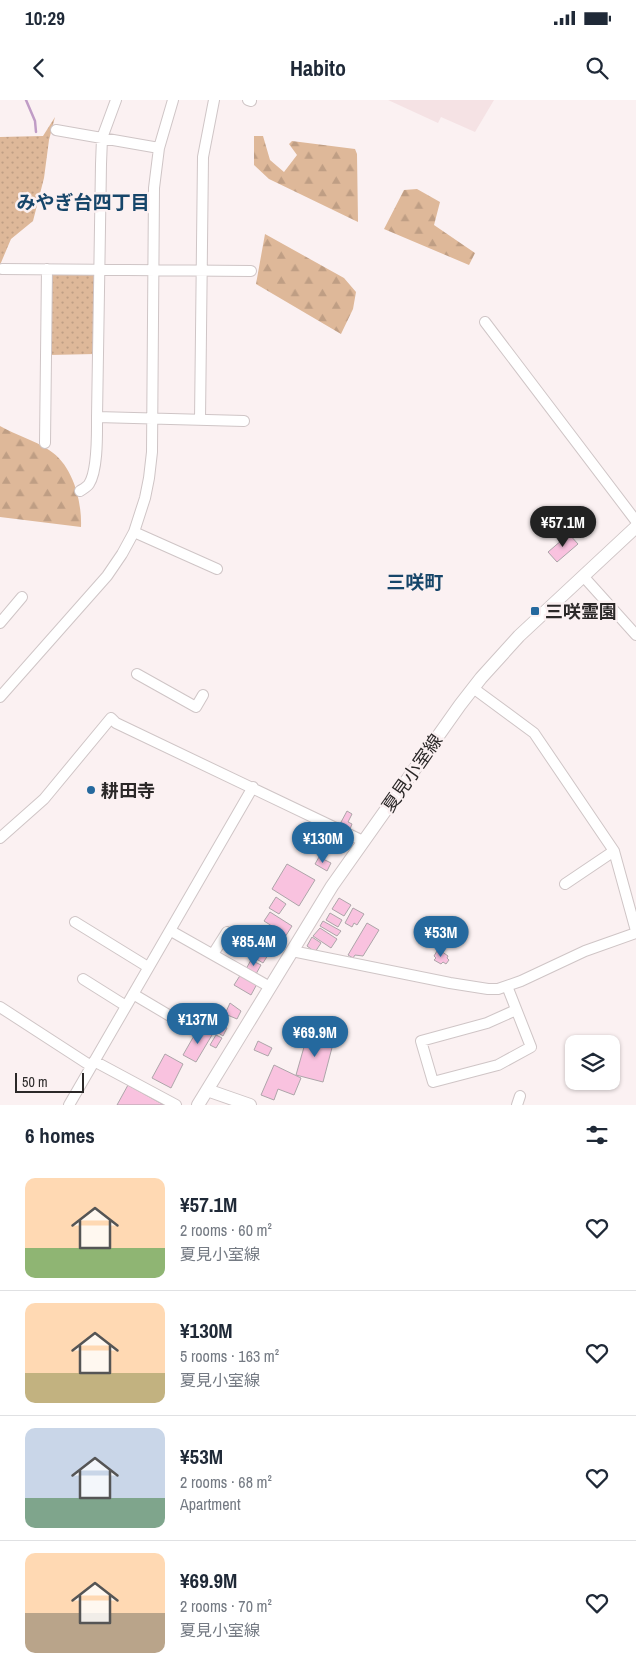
<!DOCTYPE html>
<meta charset="utf-8">
<style>
:root{--surface:#fff;--page:#f6f6f7;--text:#1f2937;--muted:#747a83;--line:#e0e1e3;--accent:#25699e}
body{margin:0;font-family:"Archivo Narrow","Noto Sans JP",sans-serif;background:var(--page);color:var(--text);height:100vh;display:flex;flex-direction:column;font-size:19px;white-space:nowrap}
*{box-sizing:border-box;margin:0}
p{font-size:16px;color:var(--muted)}
.icon{flex:none;width:28px;height:28px;fill:none;stroke:currentColor;stroke-width:2;stroke-linecap:round;stroke-linejoin:round}
.map{position:relative;height:1005px;overflow:hidden}
.details{display:flex;flex-direction:column;background:var(--surface);flex:1}
.details>*{flex:none}
.buttons{position:absolute;left:565px;top:935px;display:grid;gap:10px}
.buttons a{display:grid;place-items:center;width:55px;height:55px;border-radius:10px;background:var(--surface);box-shadow:0 1px 4px #0004;font-size:25px}
.scale{position:absolute;left:15px;bottom:12px;width:69px;box-sizing:border-box;padding-left:5px;border:2px solid #2b2828;border-top:0;font-size:14px;line-height:18px;white-space:nowrap;color:#2b2828;-webkit-text-stroke:4px #fbf1f2;paint-order:stroke}
.price{position:absolute;translate:-50% -42px;padding:0 11px;border-radius:18px;background:var(--accent);color:#fff;font-size:16px;line-height:32px;filter:drop-shadow(0 1px 2px #0008)}
.price::after{content:'';position:absolute;left:50%;top:30px;width:15px;height:11px;margin-left:-8px;background:inherit;clip-path:polygon(0 0,100% 0,50% 100%)}
.price.active{background:#222;color:#fff}
ul{padding:0;list-style:none}
li{display:flex;align-items:center;gap:15px;height:125px;padding:0 25px}
li+li{border-top:1px solid var(--line)}
li span{display:grid;place-items:center;flex:none;width:140px;height:100px;border-radius:10px;color:#555}
li>.icon{margin-inline-start:auto}
span .icon{width:60px;height:60px;fill:#fffc;stroke-width:1}
li b{font-size:21px}
h2{display:flex;justify-content:space-between;align-items:center;height:60px;padding:0 25px;font-size:21px}
.status{display:flex;justify-content:space-between;align-items:center;height:35px;padding:0 25px;background:var(--surface);direction:ltr}
.status svg{height:14px;fill:currentColor}
header{display:flex;justify-content:space-between;align-items:center;height:65px;padding:0 25px;background:var(--surface);font-size:22px;font-weight:800}
.map>svg:first-child{display:block}
.built{fill:#f5e2e4}
.forest{fill:url(#forest-firs)}
.park{fill:url(#park-dots)}
.lines{fill:none;stroke-linecap:round;stroke-linejoin:round}
.stream{stroke:#c09cc6;stroke-width:2.5}
.building{fill:#f9c2df;stroke:#ada5a9}
.minor-casing{stroke:#cfc5c6;stroke-width:12}
.major-casing{stroke:#cfc5c6;stroke-width:14}
.minor{stroke:#fff;stroke-width:10}
.major{stroke:#fff;stroke-width:12}
.poi-dot{fill:#25699e;stroke:#fbf1f2;stroke-width:2}
.labels{text-anchor:middle;dominant-baseline:central;stroke-width:5;stroke-linejoin:round;paint-order:stroke}
.poi-label{font-size:18px;font-weight:bold;fill:#2b2828;stroke:#fbf1f2;text-anchor:start}
.street-label{font-size:18px;fill:#2b2828;stroke:#fbf1f2}
.neighbourhood-label{font-size:19px;font-weight:bold;fill:#164569;stroke:#fbf1f2}
</style>
<div class="status"><b>10:29</b><svg viewBox="0 0 49 12"><path d="M0 12V9h3v3zM5 12V6h3v6zM10 12V3h3v9zM15 12V0h3v12zM26 1h20v11H26zM47 4h2v5h-2z"/></svg></div>
<header><svg class="icon" aria-label="back" viewBox="0 0 24 24"><path d="M15 5l-7 7 7 7"/></svg>Habito<svg class="icon" aria-label="search" viewBox="0 0 24 24"><circle cx="10" cy="10" r="6"/><path d="M15 15l6 6"/></svg></header>
<div class="map">
<svg width="636" height="1005" viewBox="0 0 636 1005">
<defs>
<pattern id="forest-firs" width="22" height="20" patternUnits="userSpaceOnUse" patternTransform="scale(1.25)"><rect width="22" height="20" fill="#deb899"/><path d="M5 1l3.5 6h-7zM16 11l3.5 6h-7z" fill="#bf9e84"/></pattern>
<pattern id="park-dots" width="8" height="8" patternUnits="userSpaceOnUse" patternTransform="scale(1.25)"><rect width="8" height="8" fill="#deb899"/><path d="M2 2h.1M6 6h.1" fill="none" stroke="#bf9e84" stroke-width="1.8" stroke-linecap="round"/></pattern>
</defs>
<rect width="100%" height="100%" fill="#fbf1f2"/>
<!-- built -->
<path class="built" d="M388,0H494L475,32L441,17L438,23Z"/>
<!-- forest -->
<path class="forest" d="M254,36H263L270,60L284,72L297,55L289,44L292,41L355,49L357,54L358,122L269,79L254,65Z
M417,89L440,102L434,125L475,153L469,165L384,129L404,90Z
M265,134L344,178L356,192L353,209L341,234L256,184Z
M0,326C16,335 34,340 49,350C73,365 82,401 81,427L0,417Z"/>
<!-- park -->
<path class="park" d="M55,17L49,40L44,78L33,121L11,139L0,165V37L43,36Z
M53,172H93L95,176V254L49,255L50,175Z"/>
<g class="lines">
<!-- stream -->
<path class="stream" d="M26,0L35,21L36,32"/>
</g>
<!-- building -->
<path class="building" d="M569,434L578,444L557,462L548,452Z
M347,711L352,714L348,722L352,724L350,729L340,724Z
M321,726L337,732L334,737L346,743L344,749L341,751L328,744L329,742L316,735Z
M319,757L331,763L327,771L315,764Z
M287,764L315,780L299,806L272,789Z
M276,797L286,804L279,814L269,808Z
M339,798L351,805L344,816L332,809Z
M353,808L364,814L357,825L354,823L352,827L345,823Z
M270,812L292,826L285,837L282,835L283,833L264,821Z
M330,813L342,820L338,827L326,820Z
M323,821L341,831L337,836L320,826Z
M367,823L379,830L363,856L355,855L353,858L348,855Z
M320,828L337,839L331,848L313,836Z
M258,836L276,846L271,854L253,844Z
M312,837L321,843L315,852L307,846Z
M255,847L268,855L263,863L250,855Z
M437,851L440,853L441,851L448,856L447,858L449,860L446,864L443,862L441,864L434,860L436,858L434,856Z
M251,860L261,865L256,874L246,869Z
M241,874L257,884L251,895L234,885Z
M230,903L241,911L237,919L225,914Z
M216,922L227,928L223,936L217,932L218,929L214,927Z
M199,927L212,935L196,962L183,955Z
M308,933L334,940L323,982L296,975Z
M216,935L222,938L216,948L210,945Z
M258,941L272,948L268,956L254,950Z
M165,954L183,964L171,988L152,978Z
M274,965L301,978L294,995L278,989L274,1000L261,995Z
M128,985L164,1005H117Z"/>
<g class="lines">
<!-- minor casing -->
<g class="minor-casing">
<path id="minor" d="M248,0L251,1
M56,30L159,48
M2,169L251,171
M485,222L636,421
M97,317L244,321
M200,320L203,57L214,0
M45,343L47,169
M80,391C83,389 87,387 89,384C98,370 97,334 97,317L101,64L102,38L116,0
M134,432L217,469
M583,476L636,535
M0,523L22,497
M137,574L196,607L203,595
M473,588L534,633L614,751L636,831
M0,597L107,476L122,454L134,432L145,398L149,378L152,352L154,88L159,48L173,0
M0,738L44,699L111,618L116,623L363,741
M565,784L614,751
M75,822L148,867
M171,831L270,887
M292,851L450,883L488,889H498L521,881L585,851L636,833
M213,854L227,832
M83,879L126,906
M507,886L531,947L498,965L433,982L421,941L487,923L516,910
M133,894L192,929
M0,907L91,966
M94,961L176,1005
M69,1005C130,899 192,794 253,687
M517,1005L520,996"/>
</g>
<!-- major casing -->
<g class="major-casing">
<path id="major" d="M207,990L250,1005
M198,1005L332,786L460,605L481,578L519,536L636,427"/>
</g>
<!-- minor -->
<use href="#minor" class="minor"/>
<!-- major -->
<use href="#major" class="major"/>
</g>
<!-- markers -->
<g class="poi-dot">
<rect x="530" y="506" width="10" height="10" rx="2.5"/>
<circle cx="91" cy="690" r="5"/>
</g>
<g class="labels">
<!-- poi labels -->
<g class="poi-label">
<text x="545" y="511">三咲霊園</text>
<text x="101" y="690">耕田寺</text>
</g>
<!-- street labels -->
<g class="street-label">
<text transform="translate(412 673) rotate(-55)">夏見小室線</text>
</g>
<!-- neighbourhood labels -->
<g class="neighbourhood-label">
<text x="83" y="102">みやぎ台四丁目</text>
<text x="415" y="482">三咲町</text>
</g>
</g>
</svg>
<div class="buttons">
<a><svg class="icon" aria-label="layers" viewBox="0 0 24 24"><path d="M12 4l9 5-9 5-9-5zM3 14l9 5 9-5"/></svg></a>
</div>
<div class="scale">50 m</div>
<b class="price active" style="left:563px;top:448px">¥57.1M</b>
<b class="price" style="left:323px;top:764px">¥130M</b>
<b class="price" style="left:441px;top:858px">¥53M</b>
<b class="price" style="left:254px;top:867px">¥85.4M</b>
<b class="price" style="left:198px;top:945px">¥137M</b>
<b class="price" style="left:315px;top:958px">¥69.9M</b>
</div>
<section class="details">
<h2>6 homes<svg class="icon" aria-label="filters" viewBox="0 0 24 24"><path d="M4 7h16M4 17h16"/><circle cx="9" cy="7" r="2"/><circle cx="15" cy="17" r="2"/></svg></h2>
<ul>
<li><span style="background:linear-gradient(#ffd9b3 70%,#8fb573 0)"><svg class="icon" aria-label="home" viewBox="0 0 24 24"><path d="M3 11l9-7 9 7M6 9v11h12V9"/></svg></span><div><b>¥57.1M</b><p>2 rooms · 60 m²</p><p>夏見小室線</p></div><svg class="icon" aria-label="heart" viewBox="0 0 24 24"><path d="M12 20l-8-8c-3-5 5-10 8-4 3-6 11-1 8 4z"/></svg></li>
<li><span style="background:linear-gradient(#ffd9b3 70%,#c2b280 0)"><svg class="icon" aria-label="home" viewBox="0 0 24 24"><path d="M3 11l9-7 9 7M6 9v11h12V9"/></svg></span><div><b>¥130M</b><p>5 rooms · 163 m²</p><p>夏見小室線</p></div><svg class="icon" aria-label="heart" viewBox="0 0 24 24"><path d="M12 20l-8-8c-3-5 5-10 8-4 3-6 11-1 8 4z"/></svg></li>
<li><span style="background:linear-gradient(#c9d6e8 70%,#7fa58c 0)"><svg class="icon" aria-label="home" viewBox="0 0 24 24"><path d="M3 11l9-7 9 7M6 9v11h12V9"/></svg></span><div><b>¥53M</b><p>2 rooms · 68 m²</p><p>Apartment</p></div><svg class="icon" aria-label="heart" viewBox="0 0 24 24"><path d="M12 20l-8-8c-3-5 5-10 8-4 3-6 11-1 8 4z"/></svg></li>
<li><span style="background:linear-gradient(#ffd9b3 60%,#b9a48a 0)"><svg class="icon" aria-label="home" viewBox="0 0 24 24"><path d="M3 11l9-7 9 7M6 9v11h12V9"/></svg></span><div><b>¥69.9M</b><p>2 rooms · 70 m²</p><p>夏見小室線</p></div><svg class="icon" aria-label="heart" viewBox="0 0 24 24"><path d="M12 20l-8-8c-3-5 5-10 8-4 3-6 11-1 8 4z"/></svg></li>
</ul>
</section>
